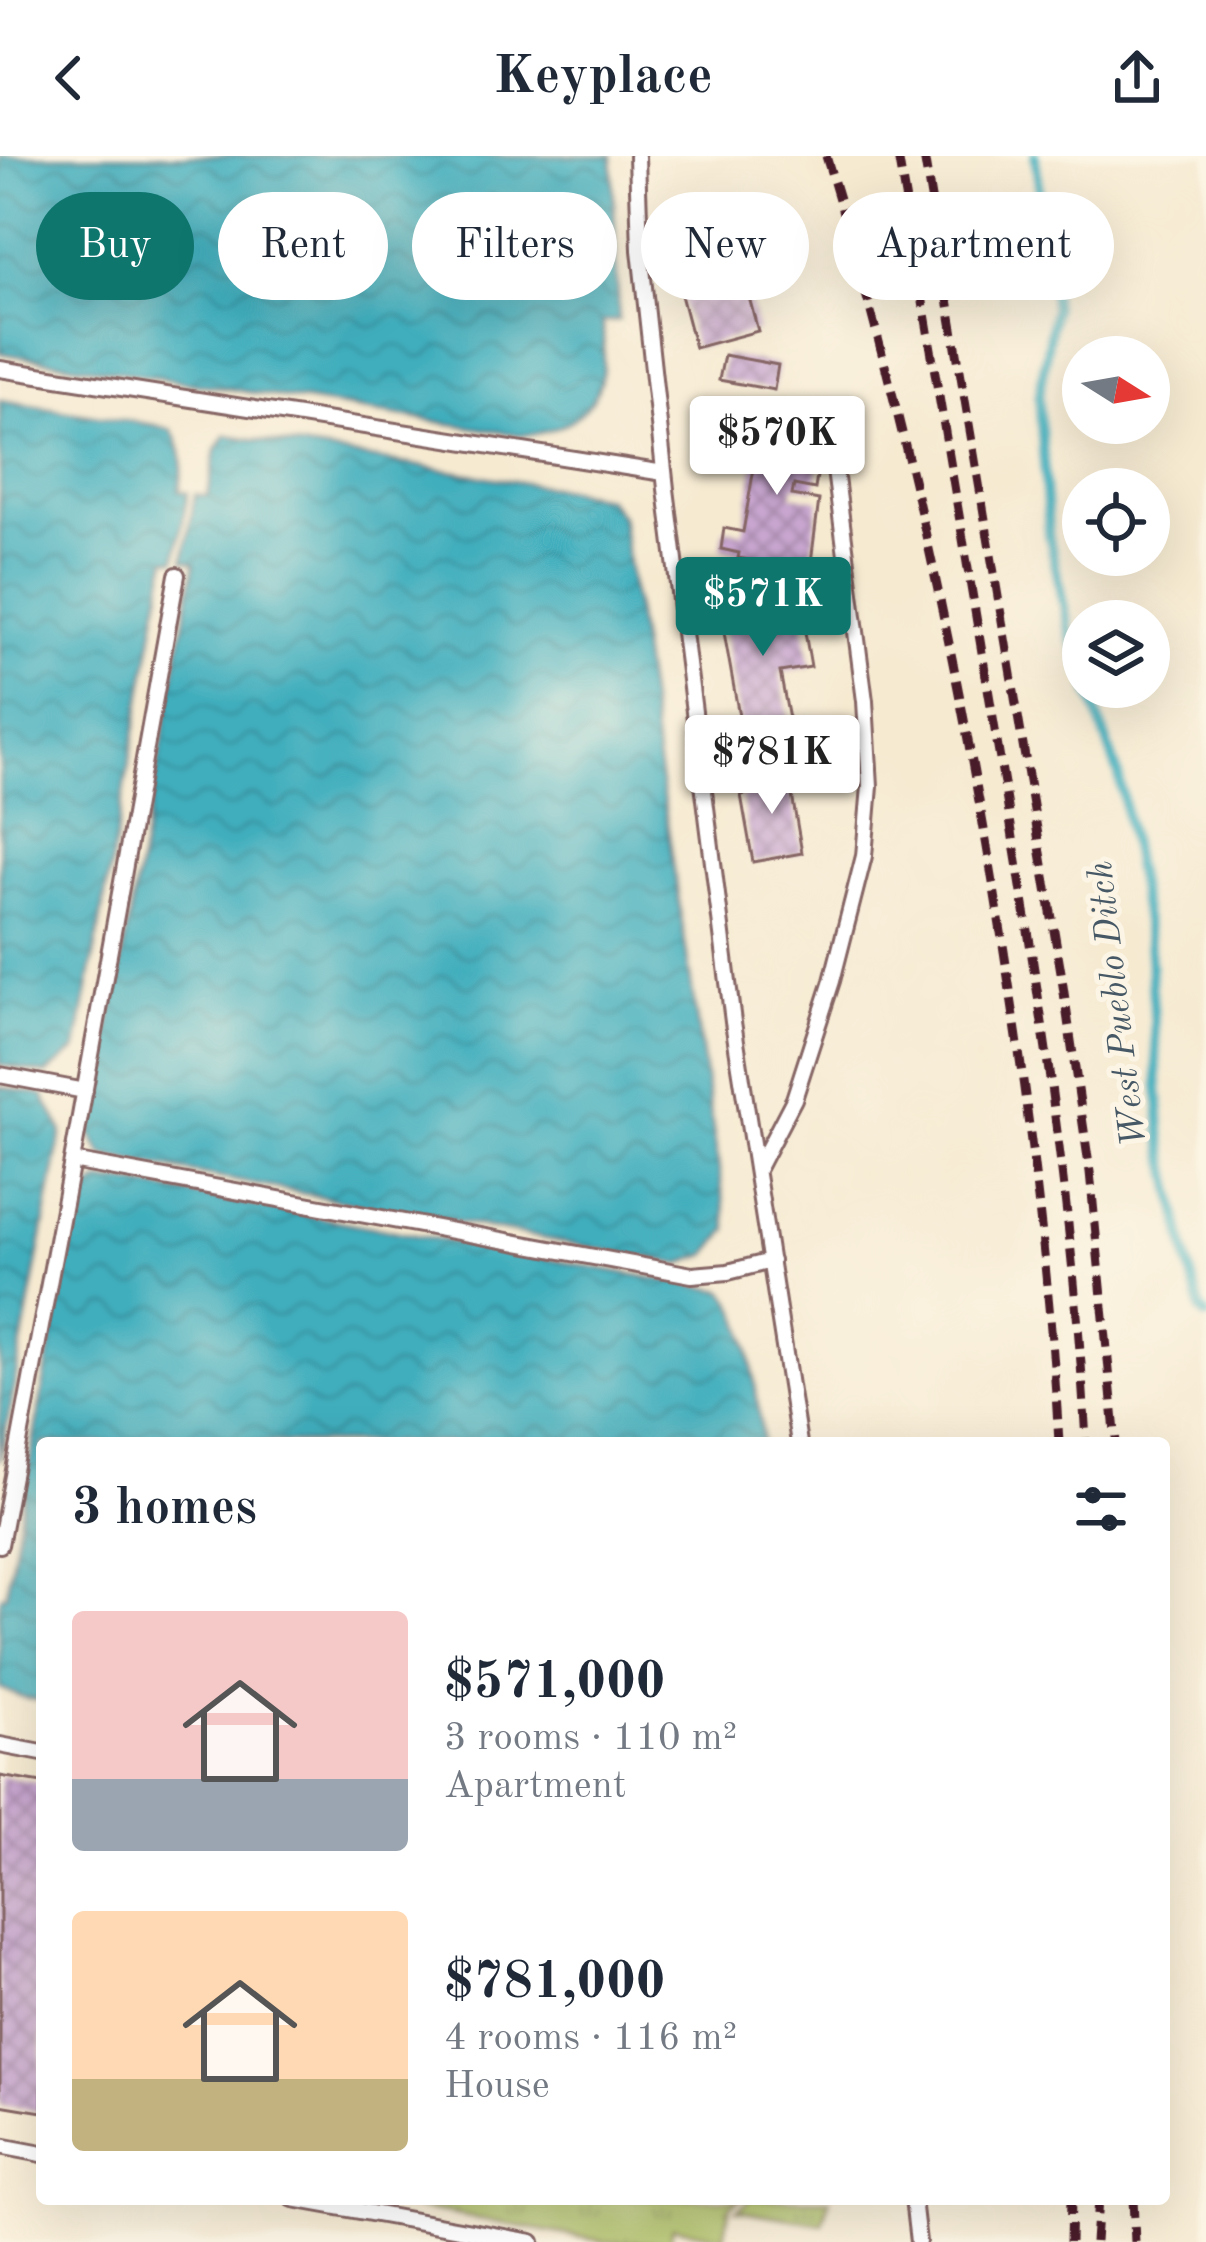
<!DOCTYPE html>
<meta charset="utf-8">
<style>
:root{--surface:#fff;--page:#f2f2f3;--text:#1f2937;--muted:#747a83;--accent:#0f766e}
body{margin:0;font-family:"Old Standard TT",serif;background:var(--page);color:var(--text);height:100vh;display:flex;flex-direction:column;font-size:45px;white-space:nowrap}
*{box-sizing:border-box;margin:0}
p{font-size:39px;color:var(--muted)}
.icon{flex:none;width:66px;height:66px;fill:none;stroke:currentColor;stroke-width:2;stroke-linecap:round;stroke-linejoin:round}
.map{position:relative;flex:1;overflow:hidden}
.panel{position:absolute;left:36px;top:1281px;width:1134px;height:768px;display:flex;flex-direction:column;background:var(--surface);border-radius:12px;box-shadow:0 12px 48px #0002}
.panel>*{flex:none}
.banner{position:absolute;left:36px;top:36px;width:1134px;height:108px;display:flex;gap:24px}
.needle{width:78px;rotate:101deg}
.controls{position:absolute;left:1062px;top:180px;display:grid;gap:24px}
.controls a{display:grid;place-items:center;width:108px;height:108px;border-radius:50%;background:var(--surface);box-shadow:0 12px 48px #0002;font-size:60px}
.price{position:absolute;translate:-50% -102px;padding:0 27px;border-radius:12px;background:#fff;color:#222;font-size:39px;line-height:78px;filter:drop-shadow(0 3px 6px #0008)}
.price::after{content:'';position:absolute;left:50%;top:72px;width:36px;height:27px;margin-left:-18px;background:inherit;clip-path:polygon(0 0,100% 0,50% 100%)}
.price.active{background:var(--accent);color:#fff}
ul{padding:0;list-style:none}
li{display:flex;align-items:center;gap:36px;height:300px;padding:0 36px}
li span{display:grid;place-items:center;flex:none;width:336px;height:240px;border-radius:12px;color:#555}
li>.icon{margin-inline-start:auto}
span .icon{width:144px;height:144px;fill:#fffc;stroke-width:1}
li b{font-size:51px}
h2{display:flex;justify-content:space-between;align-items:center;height:144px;padding:0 36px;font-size:51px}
.tag{padding:0 42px;border-radius:54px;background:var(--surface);box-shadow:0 12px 48px #0002;font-size:42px;line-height:108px}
.tag.active{background:var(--accent);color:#fff}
header{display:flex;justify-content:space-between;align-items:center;height:156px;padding:0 36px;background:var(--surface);font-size:54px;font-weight:700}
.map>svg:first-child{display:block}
.grass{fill:url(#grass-tufts);stroke:#7a6e46;stroke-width:3}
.water{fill:url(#water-waves);stroke:#456674;stroke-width:3}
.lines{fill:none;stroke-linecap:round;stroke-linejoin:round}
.stream{stroke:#40aebd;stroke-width:10}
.building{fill:url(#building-cross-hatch)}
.lane-casing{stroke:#866665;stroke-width:20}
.lane{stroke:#fff;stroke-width:14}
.rail{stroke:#4a1f2b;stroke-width:9;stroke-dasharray:18 9;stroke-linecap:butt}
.labels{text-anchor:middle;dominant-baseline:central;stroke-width:10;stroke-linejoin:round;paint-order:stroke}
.water-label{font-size:36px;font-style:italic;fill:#465865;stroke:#fcf5e5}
</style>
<header><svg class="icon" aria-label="back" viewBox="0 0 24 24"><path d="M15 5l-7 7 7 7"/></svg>Keyplace<svg class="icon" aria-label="share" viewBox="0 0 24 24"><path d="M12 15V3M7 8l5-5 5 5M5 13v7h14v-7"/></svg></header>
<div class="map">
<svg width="1206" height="2086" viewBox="0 0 1206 2086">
<defs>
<pattern id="grass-tufts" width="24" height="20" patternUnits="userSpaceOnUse" patternTransform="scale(3)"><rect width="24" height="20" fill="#abbe62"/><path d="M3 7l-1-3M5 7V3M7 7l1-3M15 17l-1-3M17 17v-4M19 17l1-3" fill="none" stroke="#8d9a51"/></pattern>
<pattern id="water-waves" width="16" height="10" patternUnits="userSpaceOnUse" patternTransform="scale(3)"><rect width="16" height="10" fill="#40aebd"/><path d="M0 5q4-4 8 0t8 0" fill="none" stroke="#388d9a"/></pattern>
<pattern id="building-cross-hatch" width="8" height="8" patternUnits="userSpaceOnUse" patternTransform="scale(3)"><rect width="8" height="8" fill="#c8a6cf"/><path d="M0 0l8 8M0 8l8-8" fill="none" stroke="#a487a8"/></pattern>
</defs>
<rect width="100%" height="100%" fill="#fcf5e5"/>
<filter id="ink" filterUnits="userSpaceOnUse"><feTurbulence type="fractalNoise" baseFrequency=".00833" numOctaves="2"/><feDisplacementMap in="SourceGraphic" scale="24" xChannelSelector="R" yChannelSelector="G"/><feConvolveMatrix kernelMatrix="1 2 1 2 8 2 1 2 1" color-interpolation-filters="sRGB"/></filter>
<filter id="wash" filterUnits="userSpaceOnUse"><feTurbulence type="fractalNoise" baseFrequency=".004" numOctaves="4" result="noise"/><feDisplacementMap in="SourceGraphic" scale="48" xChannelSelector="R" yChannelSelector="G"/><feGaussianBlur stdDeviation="2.7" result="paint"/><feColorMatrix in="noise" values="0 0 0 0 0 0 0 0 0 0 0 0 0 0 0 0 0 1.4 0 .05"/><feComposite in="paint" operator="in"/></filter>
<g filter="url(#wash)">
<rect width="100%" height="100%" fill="#f6ead1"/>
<!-- grass -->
<path class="grass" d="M365,2043H741L730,2050L724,2081L673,2071L670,2086H607Z
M751,2043H830L823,2068L736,2054Z"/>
<!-- water -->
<path class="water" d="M0,0H612L619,164L603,166C603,182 605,199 603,214C597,256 561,278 521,279L0,197Z
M0,244L154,269L172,274C185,297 184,310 179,335L188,337L176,403L167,402L77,893L47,918L0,909Z
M226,279L581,336L607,342L621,360L728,1073L707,1099L680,1108L103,1000L90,977L195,407L184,404L195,338L208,340L216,294Z
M0,931L43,939L62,975L0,1305Z
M101,1025L123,1026L724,1135C751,1159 757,1250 763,1287H42V1545L23,1542L0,1532V1448L2,1439H6L73,1063L82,1038Z"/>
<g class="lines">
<!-- stream -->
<path class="stream" d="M1035,0L1054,151L1039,241L1049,380L1071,482L1083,516
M1088,531L1119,620L1149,787L1162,982L1188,1106L1201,1154L1206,1160"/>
</g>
<g id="blocks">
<!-- building -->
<path class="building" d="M726,54L758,175L695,192L663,71Z
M724,199L778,209L774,234L719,224Z
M745,256L792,264L787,289L801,291L800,297L820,300L815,333L794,329L792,339L819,344L810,414L738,402L739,397L721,393L724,372L743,376L758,289L740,286Z
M767,446L769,457L801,453L811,511L780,516L789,563L741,571L720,454Z
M787,610L802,697L753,706L741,639L762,635L758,615Z
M0,1620L42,1627V1956L0,1949Z"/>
</g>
</g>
<g filter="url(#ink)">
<use href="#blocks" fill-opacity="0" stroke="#866665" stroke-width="3"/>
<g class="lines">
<!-- lane casing -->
<g class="lane-casing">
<path id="lane" d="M637,0L640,94L666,333L733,866L799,1287
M0,213L664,317
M0,919L85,935
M72,1005L177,419
M757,1014L794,943L832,825L864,700L870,630L865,545L832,291
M0,1389L72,1005L692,1119L728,1116L771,1105
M0,1589L42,1597
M0,1990L42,1998
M293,2043L532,2086
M913,2043L918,2086"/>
</g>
<!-- lane -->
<use href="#lane" class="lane"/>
<!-- rail -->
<path class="rail" d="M826,0C901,244 955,493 996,745C1025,924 1049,1105 1059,1287
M898,0C932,197 965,395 998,592C1037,823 1074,1054 1086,1287
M924,0L1061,816L1090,1016L1116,1287
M1133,2043L1135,2086
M1070,2086L1071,2043
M1095,2086L1098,2043"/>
</g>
</g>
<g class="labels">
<!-- water labels -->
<g class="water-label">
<text transform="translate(1119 848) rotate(-97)">West Pueblo Ditch</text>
</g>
</g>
</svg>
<div class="controls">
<a><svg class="needle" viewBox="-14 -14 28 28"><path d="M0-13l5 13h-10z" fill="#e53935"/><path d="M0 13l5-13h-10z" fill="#747a83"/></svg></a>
<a><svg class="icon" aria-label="locate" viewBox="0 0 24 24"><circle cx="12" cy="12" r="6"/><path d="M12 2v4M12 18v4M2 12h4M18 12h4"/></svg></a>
<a><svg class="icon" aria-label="layers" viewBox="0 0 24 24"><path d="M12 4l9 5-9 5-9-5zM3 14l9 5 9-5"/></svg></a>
</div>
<b class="price" style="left:777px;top:342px">$570K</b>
<b class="price active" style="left:763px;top:503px">$571K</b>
<b class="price" style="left:772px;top:661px">$781K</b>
<div class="banner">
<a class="tag active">Buy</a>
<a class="tag">Rent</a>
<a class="tag">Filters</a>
<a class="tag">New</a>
<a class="tag">Apartment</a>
</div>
<section class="panel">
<h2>3 homes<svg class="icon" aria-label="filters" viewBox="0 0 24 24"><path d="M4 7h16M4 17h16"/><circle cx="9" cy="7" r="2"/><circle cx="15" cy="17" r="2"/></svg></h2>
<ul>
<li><span style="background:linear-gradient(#f6c9c9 70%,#9aa5b1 0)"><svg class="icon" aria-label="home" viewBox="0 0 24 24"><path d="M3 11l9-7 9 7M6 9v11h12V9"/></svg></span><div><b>$571,000</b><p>3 rooms · 110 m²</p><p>Apartment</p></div></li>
<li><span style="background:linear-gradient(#ffd9b3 70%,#c2b280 0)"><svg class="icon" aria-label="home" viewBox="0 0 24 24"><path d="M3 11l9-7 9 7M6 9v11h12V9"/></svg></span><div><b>$781,000</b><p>4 rooms · 116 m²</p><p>House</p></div></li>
</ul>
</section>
</div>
